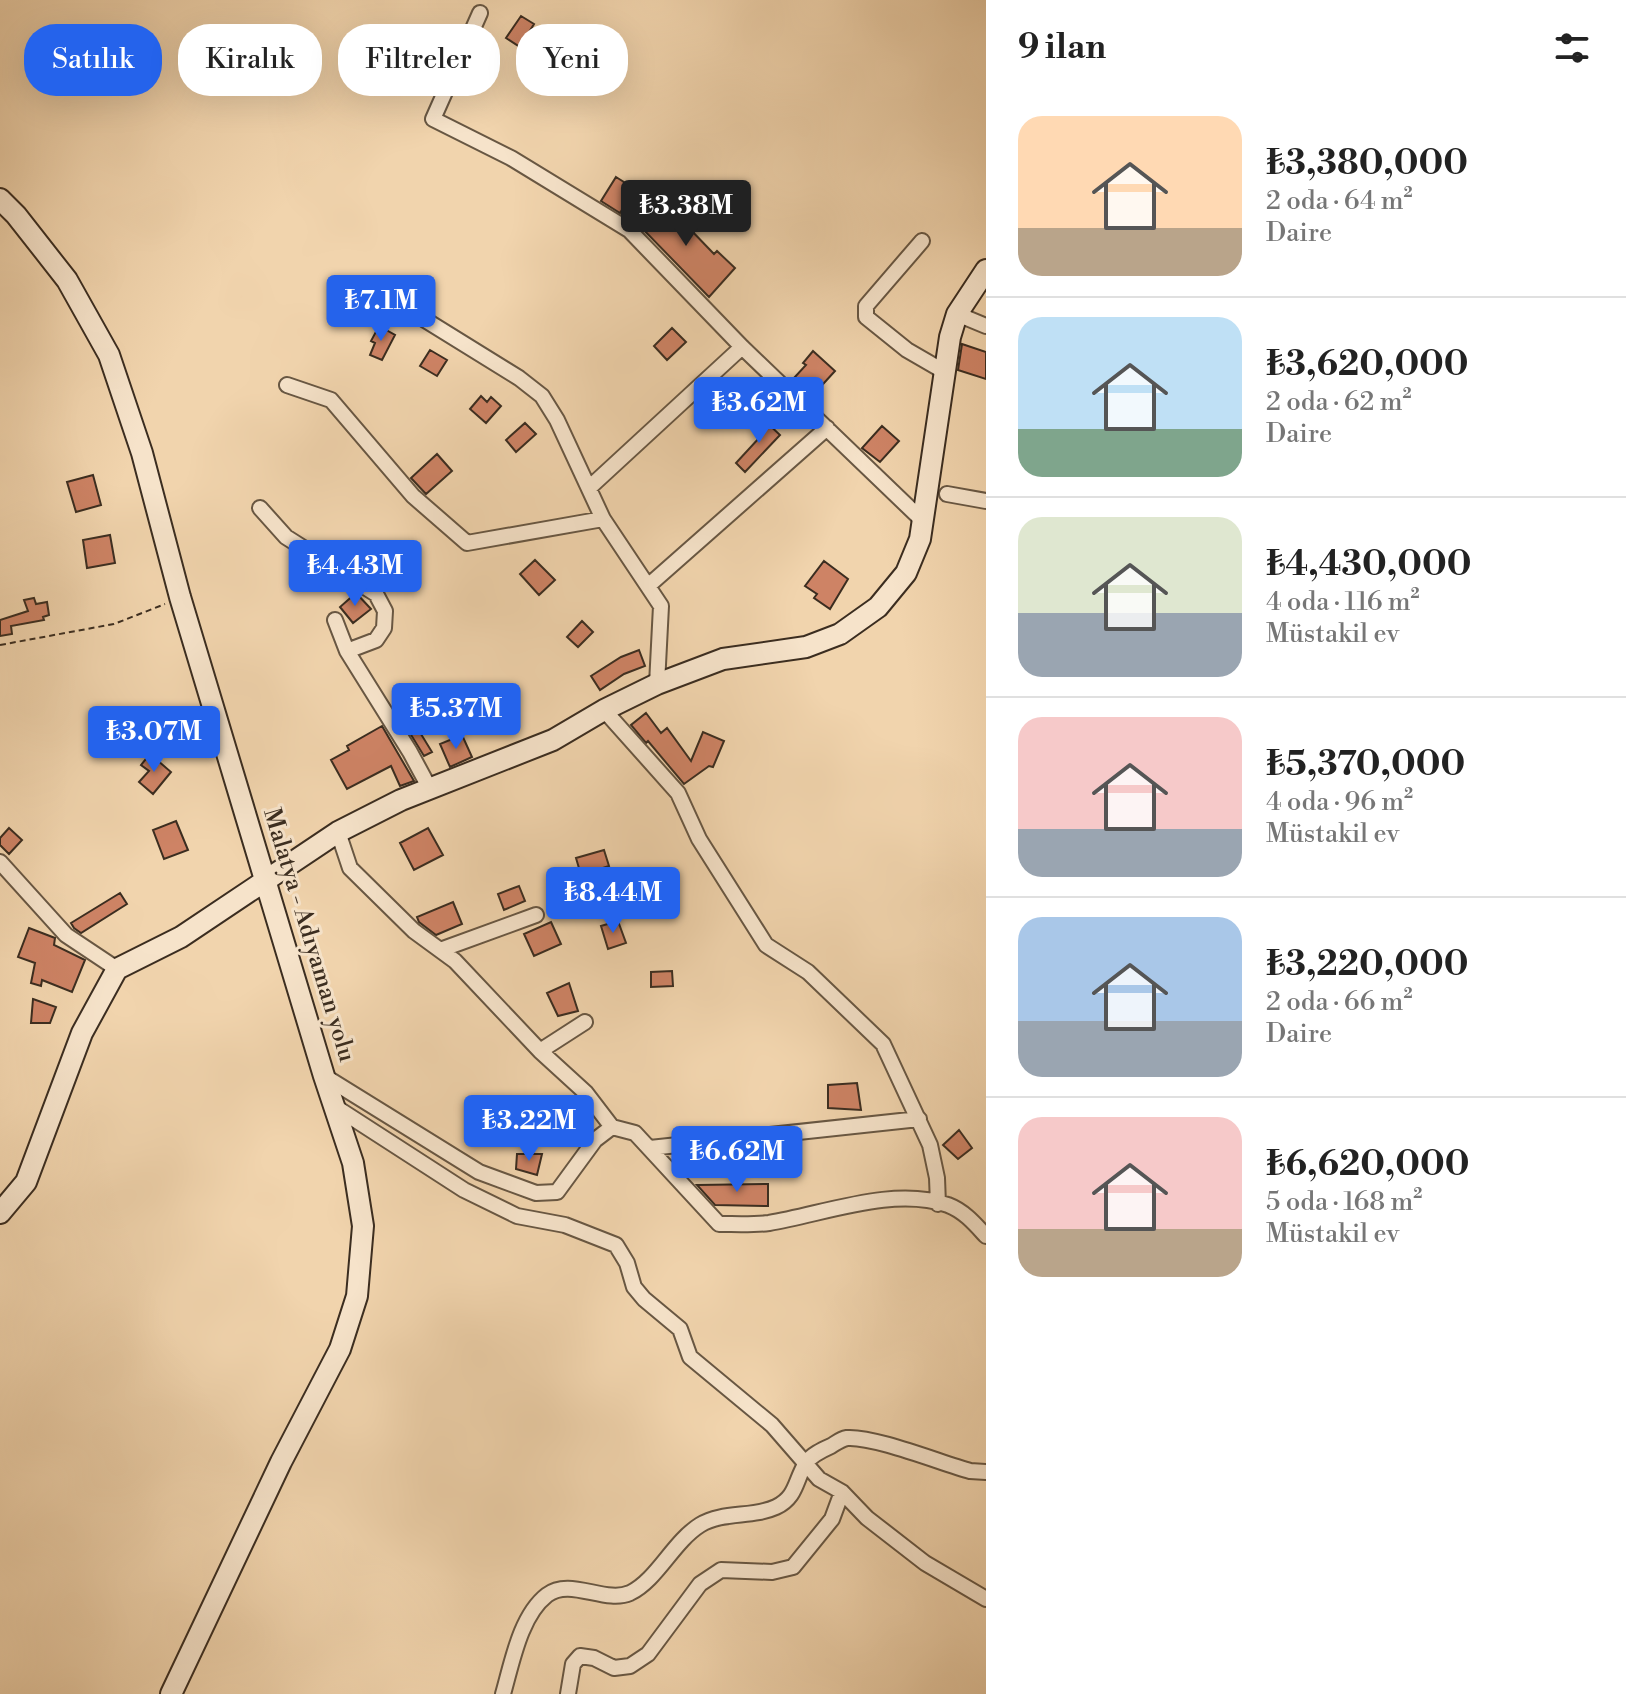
<!DOCTYPE html>
<html lang="tr">
<meta charset="utf-8">
<style>
:root{--surface:#fff;--page:#f6f6f6;--text:#222;--muted:#767676;--line:#e0e0e0;--accent:#2563eb}
body{margin:0;font-family:"Libre Bodoni",serif;background:var(--page);color:var(--text);height:100vh;display:flex;flex-direction:column;font-size:30px;white-space:nowrap}
*{box-sizing:border-box;margin:0}
p{font-size:26px;color:var(--muted)}
.icon{flex:none;width:44px;height:44px;fill:none;stroke:currentColor;stroke-width:2;stroke-linecap:round;stroke-linejoin:round}
.map{position:relative;flex:1;overflow:hidden}
.sheet{display:flex;flex-direction:column;background:var(--surface);width:640px}
.sheet>*{flex:none}
.guide{position:absolute;left:24px;top:24px;width:760px;height:72px;display:flex;gap:16px}
.price{position:absolute;translate:-50% -68px;padding:0 18px;border-radius:8px;background:var(--accent);color:#fff;font-size:26px;line-height:52px;filter:drop-shadow(0 2px 4px #0008)}
.price::after{content:'';position:absolute;left:50%;top:48px;width:24px;height:18px;margin-left:-12px;background:inherit;clip-path:polygon(0 0,100% 0,50% 100%)}
.price.on{background:#222;color:#fff}
ul{padding:0;list-style:none}
li{display:flex;align-items:center;gap:24px;height:200px;padding:0 32px}
li+li{border-top:2px solid var(--line)}
li span{display:grid;place-items:center;flex:none;width:224px;height:160px;border-radius:24px;color:#555}
li>.icon{margin-inline-start:auto}
span .icon{width:96px;height:96px;fill:#fffc;stroke-width:1}
li b{font-size:34px}
h2{display:flex;justify-content:space-between;align-items:center;height:96px;padding:0 32px;font-size:34px}
.chip{padding:0 28px;border-radius:32px;background:var(--surface);box-shadow:0 8px 32px #0002;font-size:28px;line-height:72px}
.chip.on{background:var(--accent);color:#fff}
main{display:flex;flex:1;min-height:0}
.map>svg:first-child{display:block}
.building{fill:#ce8365;stroke:#3b2d20;stroke-width:2}
.lines{fill:none;stroke-linecap:round;stroke-linejoin:round}
.street-casing{stroke:#685743;stroke-width:18}
.secondary-casing{stroke:#3b2d20;stroke-width:24}
.path{stroke:#3b2d20;stroke-width:2;stroke-dasharray:6 4;stroke-linecap:butt}
.street{stroke:#f6e3ca;stroke-width:14}
.secondary{stroke:#f6e3ca;stroke-width:20}
.labels{text-anchor:middle;dominant-baseline:central;stroke-width:6;stroke-linejoin:round;paint-order:stroke}
.street-label{font-size:24px;fill:#3b2d20;stroke:#f6e3ca}
</style>
<main>
<div class="map">
<svg width="986" height="1694" viewBox="0 0 986 1694">
<rect width="100%" height="100%" fill="#f1d4ad"/>
<filter id="stains"><feTurbulence type="fractalNoise" baseFrequency=".0025" numOctaves="4"/><feColorMatrix values="0 0 0 0 .2 0 0 0 0 .09 0 0 0 0 .02 0 0 0 .5 -.17"/></filter>
<radialGradient id="worn" r=".72"><stop offset=".6" stop-color="#630" stop-opacity="0"/><stop offset="1" stop-color="#630" stop-opacity=".3"/></radialGradient>
<!-- building -->
<path class="building" d="M521,16L534,24L520,47L506,38Z
M416,63L438,72L430,91L408,83Z
M616,177L635,189L620,213L601,201Z
M662,200L714,254L717,251L735,268L709,297L637,223Z
M379,326L395,335L382,360L370,355L375,343L371,341Z
M672,328L686,342L667,360L654,346Z
M962,344L986,352V379L958,370Z
M430,350L447,360L437,376L420,366Z
M813,351L835,371L813,395L794,378L806,365L803,363Z
M481,396L487,402L491,397L501,406L486,423L470,409Z
M763,419L780,435L745,472L736,463L760,437L753,430Z
M525,423L536,434L516,452L506,440Z
M882,426L899,441L880,462L862,448Z
M437,454L452,471L426,494L411,478Z
M93,475L101,505L76,512L67,482Z
M110,535L115,563L87,568L83,540Z
M535,560L555,580L539,595L520,574Z
M824,561L848,579L830,609L814,598L817,594L805,586Z
M356,593L371,609L353,623L340,607Z
M34,598L36,604L47,602L49,615L43,617L44,620L11,626L12,634L0,636V620L28,611L24,600Z
M582,621L593,632L578,647L567,637Z
M639,650L645,666L624,674L600,690L591,676L621,657Z
M646,713L661,733L667,728L691,761L703,732L724,741L713,767L709,766L684,784L648,741L646,743L631,725Z
M413,721L432,752L424,756L405,725Z
M382,726L414,781L400,786L391,766L347,789L331,760L349,750L347,746Z
M462,735L472,757L450,767L440,744Z
M150,754L171,772L153,794L139,782L149,771L141,765Z
M176,821L188,850L164,859L153,830Z
M9,828L22,840L9,854L0,845V838Z
M428,828L443,855L414,870L400,843Z
M604,850L609,866L581,875L576,858Z
M519,886L525,901L504,910L498,894Z
M120,893L127,904L81,933L74,928L71,923Z
M453,902L462,924L436,935L419,922L417,917Z
M618,921L626,943L608,949L601,926Z
M551,922L561,944L534,956L524,934Z
M29,928L55,938L54,945L85,960L72,992L42,980L41,986L31,983L35,963L18,957Z
M672,971L673,986L651,987V972Z
M569,983L578,1011L558,1016L547,993Z
M33,999L56,1007L50,1023H31Z
M857,1083L861,1110L828,1108V1085Z
M959,1130L972,1148L958,1159L943,1145Z
M517,1154H542L537,1175L516,1169Z
M768,1184V1206L715,1205L697,1185Z"/>
<g class="lines">
<!-- street casing -->
<g class="street-casing">
<path id="street" d="M480,13L433,119L511,158L629,230L742,347L922,520
M922,241L866,306V317L907,350L945,372
M375,296L414,313L519,378L542,396L557,420L603,519L661,606L657,684
M957,314L986,326
M287,385L331,400L413,496L467,543L603,519
M589,488L742,347
M947,494L986,501
M260,508L286,537L376,594L385,611L384,628L376,640L347,651L410,752L430,789
M648,586L827,428
M335,620L347,651
M604,710L678,793L699,839L766,945L808,972L883,1044L930,1145L937,1178L938,1204
M338,832L350,868L414,931L455,961L540,1051L586,1093L612,1127
M0,862L66,935L117,969
M440,950L536,915
M540,1051L585,1022
M324,1076L479,1172L536,1193L557,1192L595,1140L612,1127L635,1133L719,1224C735,1224 753,1225 769,1223C824,1214 893,1186 948,1205C964,1211 975,1224 986,1236
M337,1108L464,1190L517,1216L565,1225L616,1245L627,1263L634,1287L644,1299L680,1329L690,1357L772,1425L819,1479L842,1492L867,1518L925,1563L986,1599
M650,1148L919,1119
M503,1694C512,1663 520,1616 547,1595C570,1577 605,1604 630,1593C657,1580 673,1542 700,1525C723,1511 752,1518 776,1507C797,1497 795,1480 806,1463C811,1455 822,1450 831,1446C836,1443 841,1439 847,1438C874,1436 941,1463 970,1471L986,1472
M568,1694L573,1664L580,1656L594,1658L614,1668L630,1666L648,1654L700,1584L721,1570L772,1572L793,1567L832,1519L842,1492"/>
</g>
<!-- secondary casing -->
<g class="secondary-casing">
<path id="secondary" d="M0,199L16,215L67,280L109,355L142,453L180,597L324,1076L353,1163L363,1226L357,1296L340,1349L281,1462L171,1694
M0,1213L26,1182L82,1033L117,969L181,937L338,832L401,800L553,740L604,710L657,684L723,659L806,647L840,634L878,607L906,573L920,539L950,337L957,314L986,270"/>
</g>
<!-- path -->
<path class="path" d="M0,645L114,624L165,604"/>
<!-- street -->
<use href="#street" class="street"/>
<!-- secondary -->
<use href="#secondary" class="secondary"/>
</g>
<g class="labels">
<!-- street labels -->
<g class="street-label">
<text transform="translate(309 935) rotate(73)">Malatya - Adıyaman yolu</text>
</g>
</g>
<rect width="100%" height="100%" filter="url(#stains)"/>
<rect width="100%" height="100%" fill="url(#worn)"/>
</svg>
<b class="price on" style="left:686px;top:248px">₺3.38M</b>
<b class="price" style="left:381px;top:343px">₺7.1M</b>
<b class="price" style="left:759px;top:445px">₺3.62M</b>
<b class="price" style="left:355px;top:608px">₺4.43M</b>
<b class="price" style="left:456px;top:751px">₺5.37M</b>
<b class="price" style="left:154px;top:774px">₺3.07M</b>
<b class="price" style="left:613px;top:935px">₺8.44M</b>
<b class="price" style="left:529px;top:1163px">₺3.22M</b>
<b class="price" style="left:737px;top:1194px">₺6.62M</b>
<div class="guide">
<a class="chip on">Satılık</a>
<a class="chip">Kiralık</a>
<a class="chip">Filtreler</a>
<a class="chip">Yeni</a>
</div>
</div>
<section class="sheet">
<h2>9 ilan<svg class="icon" aria-label="filters" viewBox="0 0 24 24"><path d="M4 7h16M4 17h16"/><circle cx="9" cy="7" r="2"/><circle cx="15" cy="17" r="2"/></svg></h2>
<ul>
<li><span style="background:linear-gradient(#ffd9b3 70%,#b9a48a 0)"><svg class="icon" aria-label="home" viewBox="0 0 24 24"><path d="M3 11l9-7 9 7M6 9v11h12V9"/></svg></span><div><b>₺3,380,000</b><p>2 oda · 64 m²</p><p>Daire</p></div></li>
<li><span style="background:linear-gradient(#bfe0f5 70%,#7fa58c 0)"><svg class="icon" aria-label="home" viewBox="0 0 24 24"><path d="M3 11l9-7 9 7M6 9v11h12V9"/></svg></span><div><b>₺3,620,000</b><p>2 oda · 62 m²</p><p>Daire</p></div></li>
<li><span style="background:linear-gradient(#dfe7d0 60%,#9aa5b1 0)"><svg class="icon" aria-label="home" viewBox="0 0 24 24"><path d="M3 11l9-7 9 7M6 9v11h12V9"/></svg></span><div><b>₺4,430,000</b><p>4 oda · 116 m²</p><p>Müstakil ev</p></div></li>
<li><span style="background:linear-gradient(#f6c9c9 70%,#9aa5b1 0)"><svg class="icon" aria-label="home" viewBox="0 0 24 24"><path d="M3 11l9-7 9 7M6 9v11h12V9"/></svg></span><div><b>₺5,370,000</b><p>4 oda · 96 m²</p><p>Müstakil ev</p></div></li>
<li><span style="background:linear-gradient(#a9c7e8 65%,#9aa5b1 0)"><svg class="icon" aria-label="home" viewBox="0 0 24 24"><path d="M3 11l9-7 9 7M6 9v11h12V9"/></svg></span><div><b>₺3,220,000</b><p>2 oda · 66 m²</p><p>Daire</p></div></li>
<li><span style="background:linear-gradient(#f6c9c9 70%,#b9a48a 0)"><svg class="icon" aria-label="home" viewBox="0 0 24 24"><path d="M3 11l9-7 9 7M6 9v11h12V9"/></svg></span><div><b>₺6,620,000</b><p>5 oda · 168 m²</p><p>Müstakil ev</p></div></li>
</ul>
</section>
</main>
